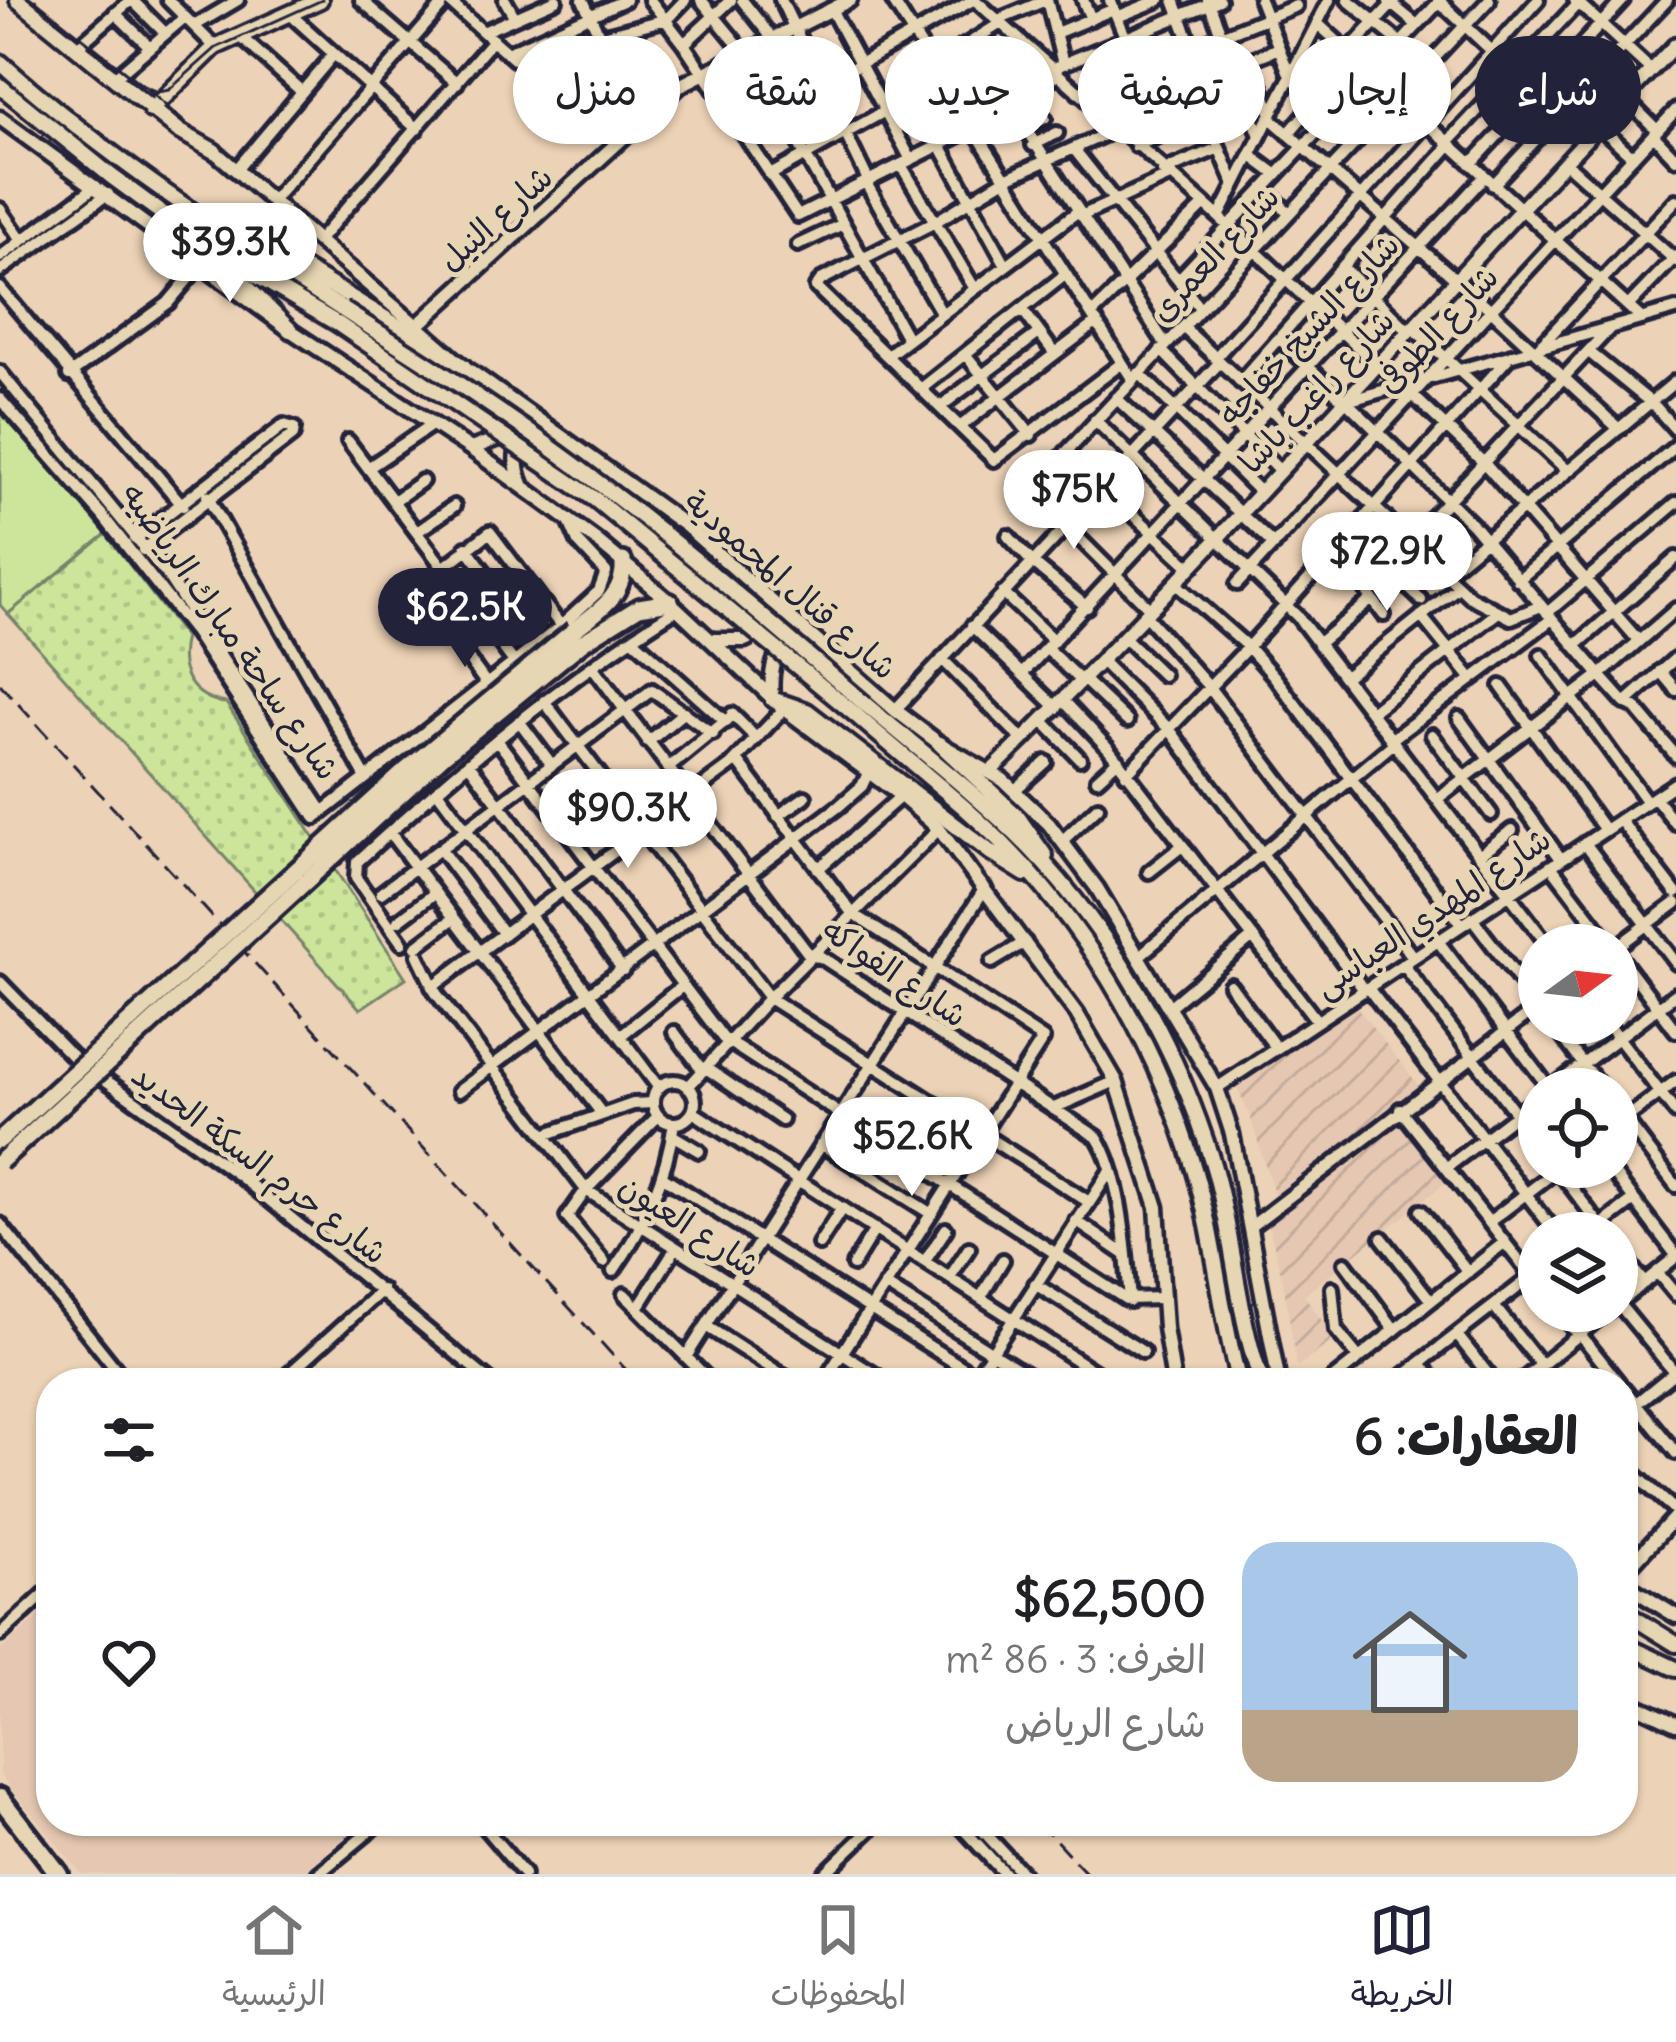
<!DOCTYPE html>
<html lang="ar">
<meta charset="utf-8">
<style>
:root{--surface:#fff;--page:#f2f2f2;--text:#202124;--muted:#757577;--line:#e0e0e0;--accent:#22223b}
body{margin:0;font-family:Delius,"Playpen Sans Arabic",sans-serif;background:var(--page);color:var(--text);direction:rtl;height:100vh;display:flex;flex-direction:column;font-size:45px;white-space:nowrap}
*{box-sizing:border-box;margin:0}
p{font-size:39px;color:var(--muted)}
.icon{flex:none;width:66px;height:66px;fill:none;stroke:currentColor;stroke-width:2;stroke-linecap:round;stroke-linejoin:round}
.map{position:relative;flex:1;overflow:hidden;direction:ltr}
.drawer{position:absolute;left:36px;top:1368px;width:1602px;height:468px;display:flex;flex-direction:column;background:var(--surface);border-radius:48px;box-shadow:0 3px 9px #0004;direction:rtl}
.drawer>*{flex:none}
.hud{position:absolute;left:36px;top:36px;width:1605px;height:108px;direction:rtl;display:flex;gap:24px}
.needle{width:78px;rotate:75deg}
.controls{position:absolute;left:1518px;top:924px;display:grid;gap:24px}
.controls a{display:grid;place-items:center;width:120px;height:120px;border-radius:50%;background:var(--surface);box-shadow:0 3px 9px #0004;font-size:60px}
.price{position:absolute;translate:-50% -102px;padding:0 27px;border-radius:42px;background:#fff;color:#222;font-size:39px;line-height:78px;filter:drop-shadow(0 3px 6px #0008)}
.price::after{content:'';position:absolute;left:50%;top:72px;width:36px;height:27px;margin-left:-18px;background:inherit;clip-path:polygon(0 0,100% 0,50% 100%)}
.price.on{background:var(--accent);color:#fff}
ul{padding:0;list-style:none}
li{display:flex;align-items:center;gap:36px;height:300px;padding:0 60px}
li+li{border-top:3px solid var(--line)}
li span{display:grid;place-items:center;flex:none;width:336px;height:240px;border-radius:36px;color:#555}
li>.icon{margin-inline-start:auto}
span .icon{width:144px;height:144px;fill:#fffc;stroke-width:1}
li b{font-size:51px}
h2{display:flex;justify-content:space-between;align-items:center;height:144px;padding:0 60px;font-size:51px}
.pill{padding:0 42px;border-radius:54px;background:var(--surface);box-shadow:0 3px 9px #0004;font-size:42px;line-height:108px}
.pill.on{background:var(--accent);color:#fff}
.dock{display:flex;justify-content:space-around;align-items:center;height:168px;border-top:3px solid var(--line);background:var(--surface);font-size:33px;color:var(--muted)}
.dock a{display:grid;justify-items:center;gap:6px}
.dock .on{color:var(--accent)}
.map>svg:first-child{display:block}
.built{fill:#e5c7b2}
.industrial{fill:url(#industrial-furrows)}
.park{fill:url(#park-dots);stroke:#77846b;stroke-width:3}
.pitch{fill:#cce59b;stroke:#77846b;stroke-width:3}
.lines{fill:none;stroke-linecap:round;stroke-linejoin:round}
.minor-casing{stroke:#22223b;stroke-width:20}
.tertiary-casing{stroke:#22223b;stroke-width:21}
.secondary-casing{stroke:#22223b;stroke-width:22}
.primary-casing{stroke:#22223b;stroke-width:24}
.trunk-casing{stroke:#22223b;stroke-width:26}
.minor{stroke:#e7d6b3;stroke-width:10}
.tertiary{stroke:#e7d6b3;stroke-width:12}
.secondary{stroke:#e7d6b3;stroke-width:14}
.primary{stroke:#e7d6b3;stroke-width:15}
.trunk{stroke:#e7d6b3;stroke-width:16}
.tram{stroke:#22223b;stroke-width:3}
.rail{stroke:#22223b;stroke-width:3;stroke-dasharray:18 9;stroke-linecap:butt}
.secondary-bridge-casing{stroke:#22223b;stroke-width:22;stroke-linecap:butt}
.primary-bridge-casing{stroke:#22223b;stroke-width:24;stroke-linecap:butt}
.secondary-bridge{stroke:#e7d6b3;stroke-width:14}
.primary-bridge{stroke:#e7d6b3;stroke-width:15}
.labels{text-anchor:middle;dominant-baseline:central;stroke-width:10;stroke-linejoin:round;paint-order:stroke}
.street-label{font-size:33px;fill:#22223b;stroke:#e7d6b3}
</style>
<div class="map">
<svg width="1676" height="1874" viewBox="0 0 1676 1874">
<defs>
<pattern id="industrial-furrows" width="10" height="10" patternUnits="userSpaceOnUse" patternTransform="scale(3)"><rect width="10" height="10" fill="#e5c7b2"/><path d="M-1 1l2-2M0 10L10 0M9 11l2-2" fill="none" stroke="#c4ab9a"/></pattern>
<pattern id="park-dots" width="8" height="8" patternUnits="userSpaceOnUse" patternTransform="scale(3)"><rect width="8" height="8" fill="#cce59b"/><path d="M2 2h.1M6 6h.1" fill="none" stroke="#afc486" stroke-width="1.8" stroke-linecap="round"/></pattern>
</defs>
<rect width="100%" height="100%" fill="#ecd2b6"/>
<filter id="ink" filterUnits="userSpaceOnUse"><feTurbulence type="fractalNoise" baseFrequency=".00833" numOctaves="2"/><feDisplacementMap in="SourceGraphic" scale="24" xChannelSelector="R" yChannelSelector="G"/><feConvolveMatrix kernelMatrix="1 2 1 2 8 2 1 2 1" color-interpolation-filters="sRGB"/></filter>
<g filter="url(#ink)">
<!-- built -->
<path class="built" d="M51,1606V1821H363L300,1874H82L0,1775V1651Z"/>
<!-- industrial -->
<path class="industrial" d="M1355,1005L1420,1087L1275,1196L1250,1116L1236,1085Z
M1402,1118L1450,1179L1304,1295L1335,1339L1297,1367L1283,1281L1267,1218Z"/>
<!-- park -->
<path class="park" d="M106,534L185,637C176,671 191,698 226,703L406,978L360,1009L8,614Z"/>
<!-- pitch -->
<path class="pitch" d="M5,413L106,534L8,614L0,605V416Z"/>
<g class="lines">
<!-- minor casing -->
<g class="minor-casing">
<path id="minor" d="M132,0L165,33
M168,0L215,47
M361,0L457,83
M447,0L514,59L667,19L685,0
M505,0L515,18
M583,0L600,37
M650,0L684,44L798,216L974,128
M701,0L744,52
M742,0L772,38
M781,0L869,182
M892,0L1133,380
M975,0L1219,217L1377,365
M1047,0L1063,64
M1083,0L1091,19
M1110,0L1165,134
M1174,0L1192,48
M1208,0L1260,136
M1260,0L1290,76L1358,139
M1348,0L1428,65
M1438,0L1586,140
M1575,0L1651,70
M1389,2L1417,25
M831,9L911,160
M115,13L149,46
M290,14L417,129
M1117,17L1159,0
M998,20L1046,0
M1317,23L1642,319
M194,26L238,0
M483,32L556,0
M1056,33L1114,9
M240,36L301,91
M970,43L1166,345
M684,44L731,0
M76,48L131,0
M747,50L908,340
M1347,52L1396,0
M507,53L625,0
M1179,53L1235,185
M1250,59L1271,112
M934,65L1001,23
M1051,69L1219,0
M114,78L185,17
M1078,93L1296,6
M1311,94L1345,50
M913,96L1006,265
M1625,98L1657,130
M1269,117L1491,310L1619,429
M967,118L1058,75
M1106,118L1279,48
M1599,126L1633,157
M1023,129L1045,118
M1117,129L1005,179L935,222L821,280L816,287L994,460L1122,363
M741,131L973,0
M1288,134L1317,100
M1653,135L1676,159
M1447,143L1581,0
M1033,145L1057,133
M1136,146L1246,100
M1074,149L1200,308
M1250,155L1277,175
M1565,162L1676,261
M1471,164L1623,0
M901,165L975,289
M236,170L334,54
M1163,171L1219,148
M770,175L943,79
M866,183L942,314
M1493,185L1667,0
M1264,188L1289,213
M272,201L441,7L442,0
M0,209L22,241
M1081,216L1170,176
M1219,217L1329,0
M318,241L493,40
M798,245L843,224
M0,257L96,186
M1343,267L1409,331
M0,271L108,194
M1180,278L1441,0
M0,288L183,506
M1628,306L1676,256
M1022,309L1055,354
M1092,314L1204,205
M1183,327L1470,597L1511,618L1541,606
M1412,327L1568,471
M1280,339L1344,401
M1542,344L1676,200
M1161,350L1280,471
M1589,352L1654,405L1676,430
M965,354L1031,435
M888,355L1077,212
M1215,358L1538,0
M1379,363L1485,464L1639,641
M0,372L167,575L323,812
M1139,373L1260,492
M69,375L168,303L199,266
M1431,378L1676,309
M1240,382L1450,145
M922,388L1066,274
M1116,398L1274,545
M0,399L102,515L195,633L315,818L561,626L599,591L606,572L578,542L568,519
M1345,400L1473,525L1600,675L1624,702L1635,707L1676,756
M1347,401L1407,384
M941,406L1039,333
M1095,420L1298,617L1548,945
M961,426L1097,322
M348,441L514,662
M1066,452L1190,567
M368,468L433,424
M207,496L366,778
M394,501L422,481
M417,532L454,506
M1008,536L1032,562L1087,607
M135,539L284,425L294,428L293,435L143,550
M466,547L538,643
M1387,567L1421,600
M1445,574L1676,381
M1518,580L1676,446
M1175,583L1248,647L1274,676L1462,925
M1237,584L1676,110
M1003,593L1054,641
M1150,609L1031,490L1489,0
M1547,613L1676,503
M1145,615L1209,687L1413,957
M1384,615L1365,589L1610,328
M1421,616L1472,679
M972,626L1057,708
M1124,637L1163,675
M633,639L726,722
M1319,643L1371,600
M1575,646L1676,558
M1047,649L1082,682
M1541,655L1647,802
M942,659L1023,740
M1101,661L1170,730L1364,990
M592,666L810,956L821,957L1097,1137C1122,1176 1126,1254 1130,1301
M1660,671L1676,690
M1022,674L1484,177
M1345,677L1458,587
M1084,680L1127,721
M486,683L417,588L490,532L561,626
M1501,686L1605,830
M544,701L769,998L1089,1202
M1064,701L1108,748L1317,1021
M1625,703L1676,658
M895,710L1220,362
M1371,712L1497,613
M732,714L756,738
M1459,718L1561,859
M519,721L552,765
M1044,722L1080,759
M1432,735L1491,814
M1392,739L1552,619
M497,740L723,1038L1126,1299L1163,1298
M648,742L684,712
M737,760L852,913L1043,1039L823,1383
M469,764L623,970
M668,768L733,715
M1126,774L1248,647L1511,355
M1097,779L1118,760
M1015,790L1046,762
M438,792L659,1088
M1655,797L1676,824
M1437,799L1600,675L1676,609
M778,816L805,797
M1620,820L1676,893
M390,833L602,1114
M1063,840L1098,807
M1585,843L1676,963
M440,849L504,934
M1479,855L1512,830
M1551,866L1611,945
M818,869L901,796
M1149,872L1182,846
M381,893L652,690L713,734
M398,921L435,893
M1438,941L1550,1089L1676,994
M402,943L356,878L357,862C457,770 562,681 677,609
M416,947L454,918
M1617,947L1676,903
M1617,953L1676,1031
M418,955L436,993L586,1190L888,1383
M1138,957L1394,743
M992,962L1025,942
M1403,964L1539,1144
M0,982L72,1056L240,1176L492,1383
M1230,985L1276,1048
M432,987L731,765L784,709
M1368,988L1556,1233
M1169,1007L1253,937
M1552,1023L1602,1089
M1607,1023L1676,1113
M674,1032L703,1071
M620,1036L682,986
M706,1068L782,1120
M653 1102a21 21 0 1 1 42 0a21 21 0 1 1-42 0Z
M688,1087L769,998L939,829
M1217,1088L1676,783
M459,1091L838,807L862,786L868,773
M1054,1108L1116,1081
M1617,1108L1676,1186
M1400,1109L1539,1286
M693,1112L1112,1383
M1617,1125L1676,1081
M544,1135L633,1104L653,1103
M672,1135L699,1151
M821,1144L930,1213
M1556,1167L1606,1233
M1609,1167L1676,1255
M1446,1168L1539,1097
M663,1177L987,1383
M1421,1211L1468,1272
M1076,1221L1126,1255
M1489,1222L1561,1167
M0,1224L127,1383
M1250,1227L1539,1006L1472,918
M1591,1233L1634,1200
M1382,1238L1431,1301
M819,1244L842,1208
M1617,1247L1644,1283
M925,1261L946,1229
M604,1262L567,1217L586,1190L658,1116
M1345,1263L1395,1330
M853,1265L875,1229
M613,1271C645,1226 666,1178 674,1123
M1657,1272L1676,1295
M950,1277L969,1248
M1035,1284L1143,1352
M885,1285L1040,1383
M1332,1288L1336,1330L1359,1358
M624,1294L712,1383
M981,1297L1003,1260
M1618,1303L1676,1374
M1617,1304L1676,1257
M1494,1306L1541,1365
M638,1308L675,1249
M1559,1311L1578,1335
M706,1326L795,1383
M1580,1334L1619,1383
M1457,1335L1495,1383
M686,1357L985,888
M1420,1363L1436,1383
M300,1365L314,1383
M1538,1368L1550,1383
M279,1383L382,1290
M972,1383L1110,1171
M1328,1383L1505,1242
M1394,1383L1539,1271
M1519,1383L1608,1311
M1623,1388L1676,1453
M1623,1414L1676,1371
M1623,1464L1676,1511
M1623,1497L1639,1479
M0,1635L51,1588
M479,1821L524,1874
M956,1821L1005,1874
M974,1821L1023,1874
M318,1874L382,1821
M824,1874L879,1821"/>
</g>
<!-- tertiary casing -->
<g class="tertiary-casing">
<path id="tertiary" d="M0,118L290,330L471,449L596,540L670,602L784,709L901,796L939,829L1077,1014L1116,1081L1157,1207L1165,1328L1174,1383
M214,151L463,366L685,525L895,710L940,744L1003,780L1049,824L1097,888L1217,1088L1232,1134L1279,1383
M418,325L681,85L850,0
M471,449L502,437L517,417
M522,484C513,463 514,443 531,427
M711,640H745L766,629
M772,699C770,673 772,648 798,636
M991,771C1229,538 1446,284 1676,44
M1623,1574L1676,1516
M1623,1583L1676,1616
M1623,1699L1676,1724"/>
</g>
<!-- secondary casing -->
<g class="secondary-casing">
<path id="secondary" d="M18,0L179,131L214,151
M0,62C107,157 222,233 342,309
M0,86L111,176L205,245L338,324
M151,110L215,47L320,0
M225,228L270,248L463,366
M221,261L290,330
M772,699L807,711L990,852L1025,874
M865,704C920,750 979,796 1030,848C1113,934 1177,1046 1212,1161C1234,1233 1236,1312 1262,1383
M856,715C908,761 965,804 1013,854C1096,940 1160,1055 1194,1169C1215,1239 1220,1312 1239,1383
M940,744L1017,816L1045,856
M1623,1611L1676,1644
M1623,1644L1676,1669"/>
</g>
<!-- primary casing -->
<g class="primary-casing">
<path id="primary" d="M574,630C598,611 626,595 623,561
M583,642L639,607L670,602"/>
</g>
<!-- trunk casing -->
<g class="trunk-casing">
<path id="trunk" d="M0,1798L59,1874"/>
</g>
<!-- minor -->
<use href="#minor" class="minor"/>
<!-- tertiary -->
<use href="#tertiary" class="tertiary"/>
<!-- secondary -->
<use href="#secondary" class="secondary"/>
<!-- primary -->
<use href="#primary" class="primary"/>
<!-- trunk -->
<use href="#trunk" class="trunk"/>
<!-- tram -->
<path class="tram" d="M35,0L143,86L157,92L169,90L216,48L322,0
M147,89L192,129"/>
<!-- rail -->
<path class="rail" d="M0,684L638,1383
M1038,1821L1087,1874"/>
<!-- secondary-bridge casing -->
<g class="secondary-bridge-casing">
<path id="secondary-bridge" d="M342,309C412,354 483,398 550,447C660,526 762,616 865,704
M338,324L596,500L856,715"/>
</g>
<!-- primary-bridge casing -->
<g class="primary-bridge-casing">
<path id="primary-bridge" d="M0,1140L405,771L574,630
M0,1162L444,755L583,642"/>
</g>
<!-- secondary-bridge -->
<use href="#secondary-bridge" class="secondary-bridge"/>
<!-- primary-bridge -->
<use href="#primary-bridge" class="primary-bridge"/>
</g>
</g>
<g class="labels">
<!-- street labels -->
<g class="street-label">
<text transform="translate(495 218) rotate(-42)">شارع النيل</text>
<text transform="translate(1214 253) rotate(-47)">شارع العمرى</text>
<text transform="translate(1308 329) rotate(-47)">شارع الشيخ خفاجه</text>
<text transform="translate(1437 329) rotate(-47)">شارع الطوفى</text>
<text transform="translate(1316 391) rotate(-47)">شارع راغب باشا</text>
<text transform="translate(791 584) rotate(41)">شارع قنال المحمودية</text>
<text transform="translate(231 631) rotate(55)">شارع ساحة مبارك الرياضيه</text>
<text transform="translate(1432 912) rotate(-34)">شارع المهدي العباسى</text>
<text transform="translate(895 972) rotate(34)">شارع الفواكه</text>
<text transform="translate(260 1163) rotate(37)">شارع حرم السكة الحديد</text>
<text transform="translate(690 1225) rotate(33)">شارع العيون</text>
</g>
</g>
</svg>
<div class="controls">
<a><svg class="needle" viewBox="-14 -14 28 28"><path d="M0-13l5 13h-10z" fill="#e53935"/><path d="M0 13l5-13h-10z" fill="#757577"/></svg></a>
<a><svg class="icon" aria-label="locate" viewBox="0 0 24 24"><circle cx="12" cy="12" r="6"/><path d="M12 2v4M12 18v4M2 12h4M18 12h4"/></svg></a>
<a><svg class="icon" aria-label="layers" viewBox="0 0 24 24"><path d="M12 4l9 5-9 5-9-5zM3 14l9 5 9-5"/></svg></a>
</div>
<b class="price" style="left:230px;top:305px">$39.3K</b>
<b class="price" style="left:1074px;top:552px">$75K</b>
<b class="price" style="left:1387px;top:614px">$72.9K</b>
<b class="price on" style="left:465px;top:670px">$62.5K</b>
<b class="price" style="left:628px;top:871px">$90.3K</b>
<b class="price" style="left:912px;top:1199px">$52.6K</b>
<div class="hud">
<a class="pill on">شراء</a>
<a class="pill">إيجار</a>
<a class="pill">تصفية</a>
<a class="pill">جديد</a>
<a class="pill">شقة</a>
<a class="pill">منزل</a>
</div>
<section class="drawer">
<h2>العقارات: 6<svg class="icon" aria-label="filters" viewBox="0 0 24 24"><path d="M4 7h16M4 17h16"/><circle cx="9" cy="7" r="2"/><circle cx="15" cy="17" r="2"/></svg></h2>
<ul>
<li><span style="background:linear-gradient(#a9c7e8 70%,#b9a48a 0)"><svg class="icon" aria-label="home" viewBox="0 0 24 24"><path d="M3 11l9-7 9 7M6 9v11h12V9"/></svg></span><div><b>$62,500</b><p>الغرف: 3 · 86 m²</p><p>شارع الرياض</p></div><svg class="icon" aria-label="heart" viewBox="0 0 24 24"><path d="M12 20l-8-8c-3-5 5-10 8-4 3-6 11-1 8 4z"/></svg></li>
</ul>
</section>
</div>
<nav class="dock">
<a class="on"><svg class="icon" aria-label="map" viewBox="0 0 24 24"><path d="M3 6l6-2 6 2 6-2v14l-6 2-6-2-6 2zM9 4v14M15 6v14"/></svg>الخريطة</a>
<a><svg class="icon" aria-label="saved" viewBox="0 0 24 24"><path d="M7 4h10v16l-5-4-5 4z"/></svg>المحفوظات</a>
<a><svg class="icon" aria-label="home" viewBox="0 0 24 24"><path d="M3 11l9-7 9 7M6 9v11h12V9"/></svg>الرئيسية</a>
</nav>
